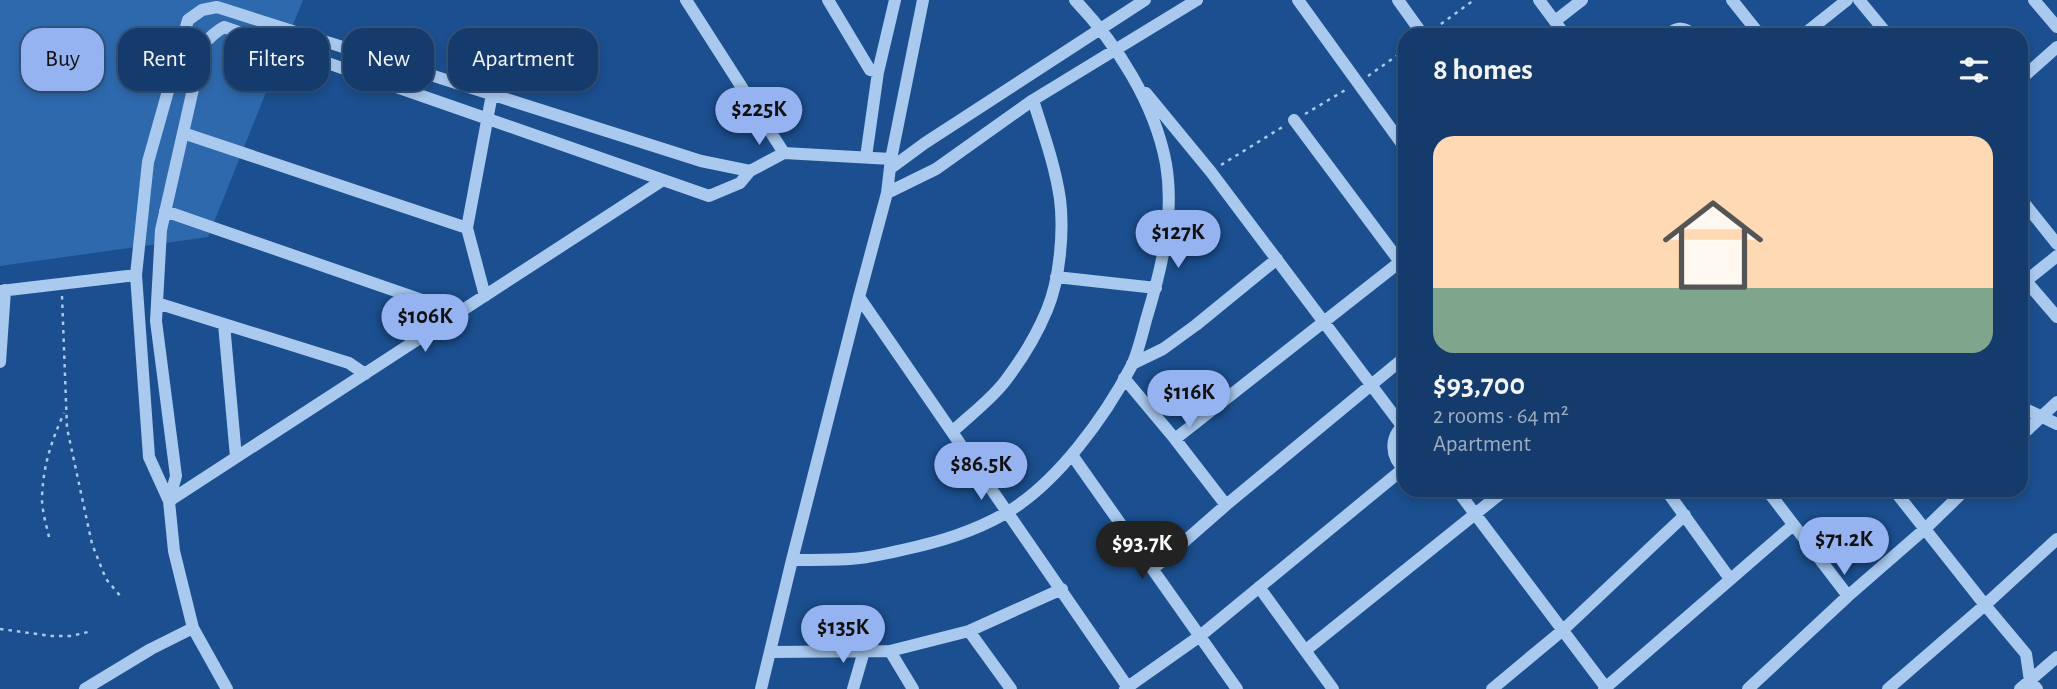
<!DOCTYPE html>
<meta charset="utf-8">
<style>
:root{--surface:#143b6b;--page:#214673;--text:#f1f3f6;--muted:#9dadc1;--line:#33557e;--accent:#95b2f1}
body{margin:0;font-family:"Alegreya Sans",sans-serif;background:var(--page);color:var(--text);height:100vh;display:flex;flex-direction:column;font-size:26px;white-space:nowrap}
*{box-sizing:border-box;margin:0}
p{font-size:23px;color:var(--muted)}
.icon{flex:none;width:38px;height:38px;fill:none;stroke:currentColor;stroke-width:2;stroke-linecap:round;stroke-linejoin:round}
.map{position:relative;flex:1;overflow:hidden}
.drawer{position:absolute;left:1398px;top:28px;width:630px;height:469px;display:flex;flex-direction:column;background:var(--surface);border-radius:21px;box-shadow:0 4px 10px #0003,0 0 0 2px var(--line)}
.drawer>*{flex:none}
.hud{position:absolute;left:21px;top:28px;width:665px;height:63px;display:flex;gap:14px}
.price{position:absolute;translate:-50% -60px;padding:0 16px;border-radius:24px;background:var(--accent);color:#111;font-size:23px;line-height:46px;filter:drop-shadow(0 2px 4px #0008)}
.price::after{content:'';position:absolute;left:50%;top:42px;width:21px;height:16px;margin-left:-10px;background:inherit;clip-path:polygon(0 0,100% 0,50% 100%)}
.price.current{background:#222;color:#fff}
ul{padding:0;list-style:none}
li{display:grid;align-content:center;gap:14px;height:371px;padding:0 35px}
li+li{border-top:2px solid var(--line)}
li span{display:grid;place-items:center;height:217px;border-radius:21px;color:#555}
li>.icon{margin-inline-start:auto}
span .icon{width:126px;height:126px;fill:#fffc;stroke-width:1}
li b{font-size:30px}
h2{display:flex;justify-content:space-between;align-items:center;height:84px;padding:0 35px;font-size:30px}
.pill{padding:0 24px;border-radius:21px;background:var(--surface);box-shadow:0 4px 10px #0003,0 0 0 2px var(--line);font-size:24px;line-height:63px}
.pill.current{background:var(--accent);color:#111}
.map>svg:first-child{display:block}
.green{fill:#2e69ad}
.lines{fill:none;stroke-linecap:round;stroke-linejoin:round}
.path{stroke:#a9c9ee;stroke-width:2.5;stroke-dasharray:3.5 5;stroke-linecap:butt}
.minor{stroke:#a9c9ee;stroke-width:12}
</style>
<div class="map">
<svg width="2057" height="689" viewBox="0 0 2057 689">
<rect width="100%" height="100%" fill="#1b4f8f"/>
<!-- green -->
<path class="green" d="M0,0H303L208,237L0,266Z"/>
<g class="lines">
<!-- path -->
<path class="path" d="M1434,29L1474,0
M1368,76L1405,50
M1305,114L1347,89
M1221,165L1284,126
M62,296L67,428L92,544L106,579L122,598
M49,537C46,524 42,511 42,498C43,466 51,442 64,413
M0,629L52,636H71L88,632"/>
<!-- minor -->
<path class="minor" d="M686,0L784,153L891,159
M828,0L870,70L878,72
M1298,0L1405,148
M1398,0L1423,35
M1539,0L1565,35
M1732,0L1760,35
M1859,0L1888,35
M2034,0L2057,27
M1555,21L1582,0
M1667,35C1678,26 1684,27 1695,35
M1803,35L1847,0
M2021,79L2057,47
M1146,93L1211,172L1402,426
M1294,120L1400,262
M183,133L467,228L492,94
M866,157L878,72L895,0
M891,168L925,143L1145,0
M887,193L936,169L1033,100L1197,0
M2021,199L2057,244
M165,211L442,307L455,315
M467,228L485,296
M1056,277L1156,288
M2026,281L2057,317
M2022,284L2057,256
M0,291L136,275
M859,297L1129,689
M157,303L349,363L365,374
M224,324L236,457
M0,362L5,290
M1132,364L1163,349L1196,325L1277,259
M1124,378L1175,439L1226,505
M2021,407L2057,424
M1405,424C1389,437 1390,457 1405,470
M952,432C970,415 992,399 1006,380C1022,359 1037,334 1047,310C1060,279 1064,231 1060,199C1055,165 1043,132 1033,100
M2021,436L2057,402
M1175,439L1405,258
M1072,455L1237,689
M1457,490L1607,689
M1666,490L1730,579
M1767,490L1848,596
M1894,490L1985,605L2026,654L2030,681L2037,689
M169,501L176,476L156,321L161,230L203,45C209,38 215,32 224,27L709,196L740,183L750,171L784,153
M169,501L663,180
M792,560C811,560 831,560 850,559C868,558 885,554 902,550C939,542 973,532 1006,513C1057,483 1105,417 1132,365C1138,352 1142,335 1146,320C1161,271 1175,216 1166,164C1155,104 1117,44 1075,0
M1153,569L1226,505L1405,357
M1259,587L1333,689
M193,628L174,551L169,501L149,457L136,275L148,162L188,20L202,10L217,7L701,161L750,171
M969,631L1011,689
M1306,650L1505,490
M890,651L913,689
M770,652L890,651L969,631L1062,589
M85,689L151,649L193,628L227,689
M761,689L792,560L859,297L887,193L891,159L923,0
M853,689L864,651
M1125,689L1200,636L1403,469
M1492,689L1563,630L1685,515
M1604,689L1792,526
M1748,689L1848,596L1926,528L1965,490
M1888,689L1985,605L2057,539
M2020,689L2057,657"/>
</g>
</svg>
<b class="price" style="left:759px;top:147px">$225K</b>
<b class="price" style="left:1178px;top:270px">$127K</b>
<b class="price" style="left:425px;top:354px">$106K</b>
<b class="price" style="left:1189px;top:430px">$116K</b>
<b class="price" style="left:981px;top:502px">$86.5K</b>
<b class="price" style="left:1844px;top:577px">$71.2K</b>
<b class="price current" style="left:1142px;top:581px">$93.7K</b>
<b class="price" style="left:843px;top:665px">$135K</b>
<div class="hud">
<a class="pill current">Buy</a>
<a class="pill">Rent</a>
<a class="pill">Filters</a>
<a class="pill">New</a>
<a class="pill">Apartment</a>
</div>
<section class="drawer">
<h2>8 homes<svg class="icon" aria-label="filters" viewBox="0 0 24 24"><path d="M4 7h16M4 17h16"/><circle cx="9" cy="7" r="2"/><circle cx="15" cy="17" r="2"/></svg></h2>
<ul>
<li><span style="background:linear-gradient(#ffd9b3 70%,#7fa58c 0)"><svg class="icon" aria-label="home" viewBox="0 0 24 24"><path d="M3 11l9-7 9 7M6 9v11h12V9"/></svg></span><div><b>$93,700</b><p>2 rooms · 64 m²</p><p>Apartment</p></div></li>
</ul>
</section>
</div>
